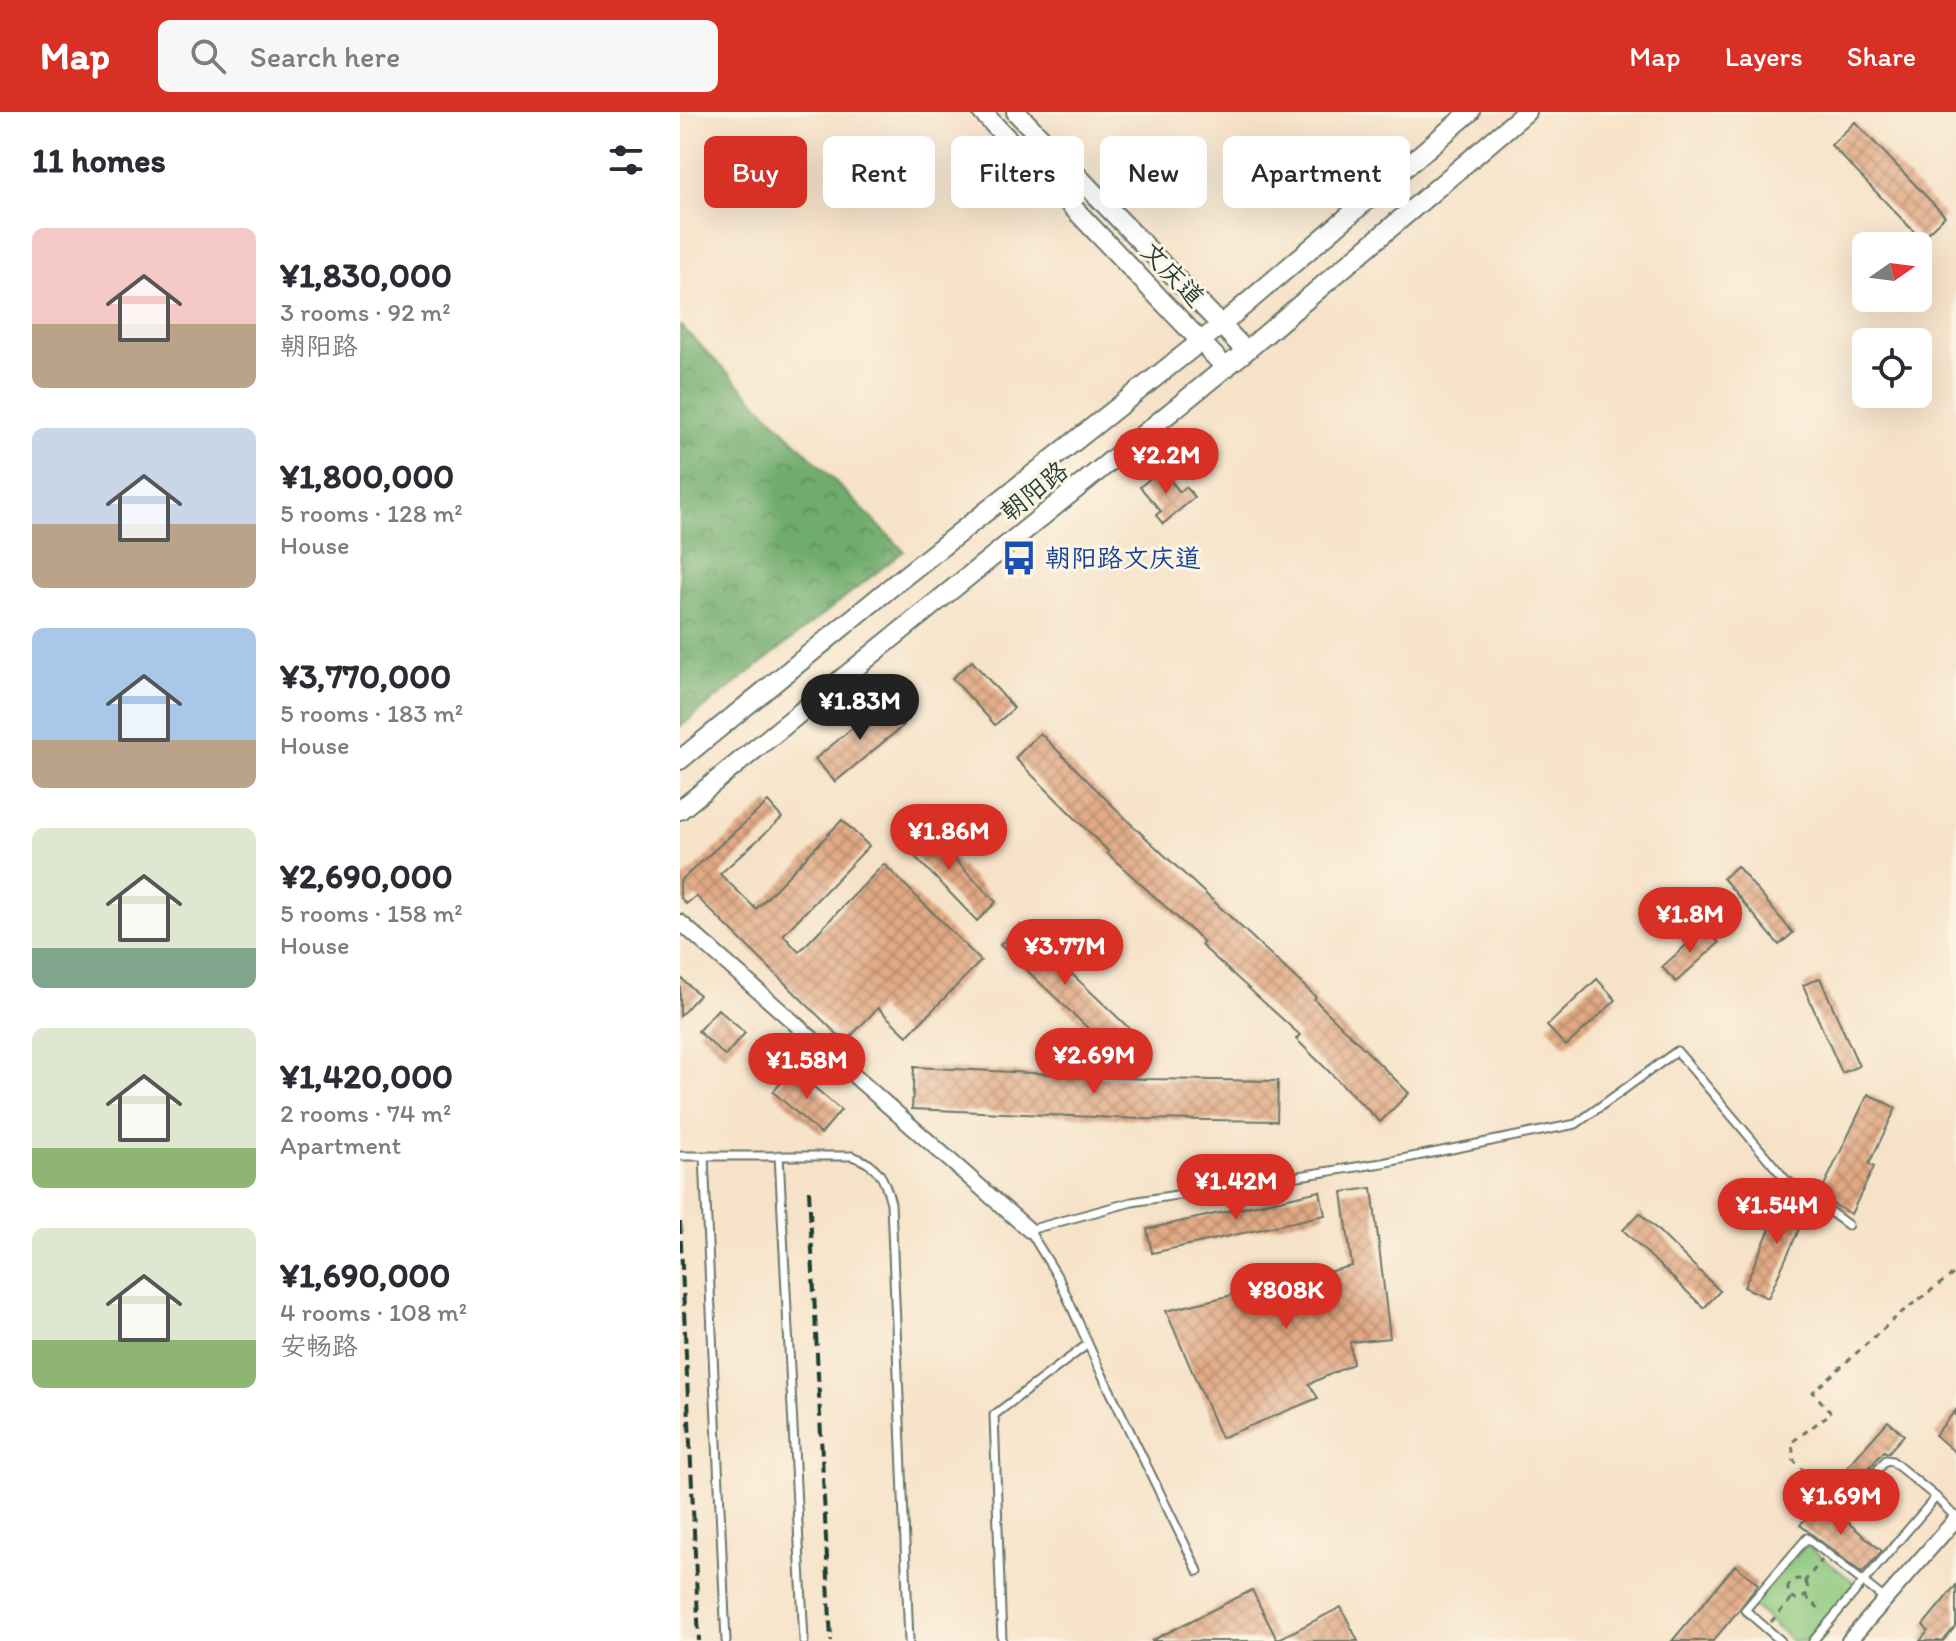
<!DOCTYPE html>
<meta charset="utf-8">
<style>
:root{--surface:#fff;--page:#f7f7f7;--text:#2b2b33;--muted:#7c7c81;--accent:#d93025}
body{margin:0;font-family:Itim,"LXGW WenKai TC",sans-serif;background:var(--page);color:var(--text);height:100vh;display:flex;flex-direction:column;font-size:30px;white-space:nowrap}
*{box-sizing:border-box;margin:0}
p{font-size:26px;color:var(--muted)}
.icon{flex:none;width:44px;height:44px;fill:none;stroke:currentColor;stroke-width:2;stroke-linecap:round;stroke-linejoin:round}
.map{position:relative;flex:1;overflow:hidden}
.panel{display:flex;flex-direction:column;background:var(--surface);width:680px}
.panel>*{flex:none}
.top-card{position:absolute;left:24px;top:24px;width:760px;height:72px;display:flex;gap:16px}
.needle{width:52px;rotate:76deg}
.fabs{position:absolute;left:1172px;top:120px;display:grid;gap:16px}
.fabs a{display:grid;place-items:center;width:80px;height:80px;border-radius:12px;background:var(--surface);box-shadow:0 8px 32px #0002;font-size:40px}
.price{position:absolute;translate:-50% -68px;padding:0 18px;border-radius:28px;background:var(--accent);color:#fff;font-size:26px;line-height:52px;filter:drop-shadow(0 2px 4px #0008)}
.price::after{content:'';position:absolute;left:50%;top:48px;width:24px;height:18px;margin-left:-12px;background:inherit;clip-path:polygon(0 0,100% 0,50% 100%)}
.price.selected{background:#222;color:#fff}
ul{padding:0;list-style:none}
li{display:flex;align-items:center;gap:24px;height:200px;padding:0 32px}
li span{display:grid;place-items:center;flex:none;width:224px;height:160px;border-radius:12px;color:#555}
li>.icon{margin-inline-start:auto}
span .icon{width:96px;height:96px;fill:#fffc;stroke-width:1}
li b{font-size:34px}
h2{display:flex;justify-content:space-between;align-items:center;height:96px;padding:0 32px;font-size:34px}
.tag{padding:0 28px;border-radius:12px;background:var(--surface);box-shadow:0 8px 32px #0002;font-size:28px;line-height:72px}
.tag.selected{background:var(--accent);color:#fff}
header{display:flex;align-items:center;gap:48px;box-sizing:border-box;height:112px;padding:0 40px;background:var(--accent);color:#fff}
header strong{font-size:38px}
nav{display:flex;gap:44px;margin-inline-start:auto;font-size:28px}
.search{width:560px;height:72px;background:var(--page);display:flex;align-items:center;gap:20px;box-sizing:border-box;padding:0 28px;border-radius:12px;color:var(--muted);font-size:30px}
main{display:flex;flex:1;min-height:0}
.map>svg:first-child{display:block}
.green{fill:#8bc77c;stroke:#558258;stroke-width:2}
.forest{fill:url(#forest-crowns);stroke:#487450;stroke-width:2}
.building{fill:url(#building-cross-hatch)}
.lines{fill:none;stroke-linecap:round;stroke-linejoin:round}
.lane-casing{stroke:#6a7768;stroke-width:11}
.street-casing{stroke:#6a7768;stroke-width:18}
.secondary-casing{stroke:#6a7768;stroke-width:22}
.path{stroke:#6a7768;stroke-width:3;stroke-dasharray:6 6;stroke-linecap:butt}
.lane{stroke:#fff;stroke-width:7}
.street{stroke:#fff;stroke-width:14}
.secondary{stroke:#fff;stroke-width:18}
.rail{stroke:#1f3d34;stroke-width:4;stroke-dasharray:12 6;stroke-linecap:butt}
.labels{text-anchor:middle;dominant-baseline:central;stroke-width:6;stroke-linejoin:round;paint-order:stroke}
.street-label{font-size:26px;fill:#1f3d34;stroke:#fcf5e5}
.transit-label{font-size:26px;fill:#164399;stroke:#fcf5e5;text-anchor:start}
</style>
<header>
<strong>Map</strong>
<div class="search"><svg class="icon" aria-label="search" viewBox="0 0 24 24"><circle cx="10" cy="10" r="6"/><path d="M15 15l6 6"/></svg>Search here</div>
<nav><a>Map</a><a>Layers</a><a>Share</a></nav>
</header>
<main>
<section class="panel">
<h2>11 homes<svg class="icon" aria-label="filters" viewBox="0 0 24 24"><path d="M4 7h16M4 17h16"/><circle cx="9" cy="7" r="2"/><circle cx="15" cy="17" r="2"/></svg></h2>
<ul>
<li><span style="background:linear-gradient(#f6c9c9 60%,#b9a48a 0)"><svg class="icon" aria-label="home" viewBox="0 0 24 24"><path d="M3 11l9-7 9 7M6 9v11h12V9"/></svg></span><div><b>¥1,830,000</b><p>3 rooms · 92 m²</p><p>朝阳路</p></div></li>
<li><span style="background:linear-gradient(#c9d6e8 60%,#b9a48a 0)"><svg class="icon" aria-label="home" viewBox="0 0 24 24"><path d="M3 11l9-7 9 7M6 9v11h12V9"/></svg></span><div><b>¥1,800,000</b><p>5 rooms · 128 m²</p><p>House</p></div></li>
<li><span style="background:linear-gradient(#a9c7e8 70%,#b9a48a 0)"><svg class="icon" aria-label="home" viewBox="0 0 24 24"><path d="M3 11l9-7 9 7M6 9v11h12V9"/></svg></span><div><b>¥3,770,000</b><p>5 rooms · 183 m²</p><p>House</p></div></li>
<li><span style="background:linear-gradient(#dfe7d0 75%,#7fa58c 0)"><svg class="icon" aria-label="home" viewBox="0 0 24 24"><path d="M3 11l9-7 9 7M6 9v11h12V9"/></svg></span><div><b>¥2,690,000</b><p>5 rooms · 158 m²</p><p>House</p></div></li>
<li><span style="background:linear-gradient(#dfe7d0 75%,#8fb573 0)"><svg class="icon" aria-label="home" viewBox="0 0 24 24"><path d="M3 11l9-7 9 7M6 9v11h12V9"/></svg></span><div><b>¥1,420,000</b><p>2 rooms · 74 m²</p><p>Apartment</p></div></li>
<li><span style="background:linear-gradient(#dfe7d0 70%,#8fb573 0)"><svg class="icon" aria-label="home" viewBox="0 0 24 24"><path d="M3 11l9-7 9 7M6 9v11h12V9"/></svg></span><div><b>¥1,690,000</b><p>4 rooms · 108 m²</p><p>安畅路</p></div></li>
</ul>
</section>
<div class="map">
<svg width="1276" height="1529" viewBox="0 0 1276 1529">
<defs>
<pattern id="forest-crowns" width="20" height="18" patternUnits="userSpaceOnUse" patternTransform="scale(2)"><rect width="20" height="18" fill="#70ac6c"/><path d="M2 6a3 3 0 1 1 6 0M12 15a3 3 0 1 1 6 0" fill="none" stroke="#5b8d5a"/></pattern>
<pattern id="building-cross-hatch" width="8" height="8" patternUnits="userSpaceOnUse" patternTransform="scale(2)"><rect width="8" height="8" fill="#e2a984"/><path d="M0 0l8 8M0 8l8-8" fill="none" stroke="#b78b6d"/></pattern>
</defs>
<rect width="100%" height="100%" fill="#fcf5e5"/>
<filter id="ink" filterUnits="userSpaceOnUse"><feTurbulence type="fractalNoise" baseFrequency=".0125" numOctaves="2"/><feDisplacementMap in="SourceGraphic" scale="16" xChannelSelector="R" yChannelSelector="G"/><feConvolveMatrix kernelMatrix="1 2 1 2 8 2 1 2 1" color-interpolation-filters="sRGB"/></filter>
<filter id="wash" filterUnits="userSpaceOnUse"><feTurbulence type="fractalNoise" baseFrequency=".006" numOctaves="4" result="noise"/><feDisplacementMap in="SourceGraphic" scale="32" xChannelSelector="R" yChannelSelector="G"/><feGaussianBlur stdDeviation="1.8" result="paint"/><feColorMatrix in="noise" values="0 0 0 0 0 0 0 0 0 0 0 0 0 0 0 0 0 1.4 0 .05"/><feComposite in="paint" operator="in"/></filter>
<g filter="url(#wash)">
<rect width="100%" height="100%" fill="#f6e2c8"/>
<!-- green -->
<path class="green" d="M1126,1433L1179,1474L1130,1529H1112L1072,1493Z"/>
<!-- forest -->
<path class="forest" d="M0,213L224,439L0,615Z"/>
<g id="blocks">
<!-- building -->
<path class="building" d="M1175,10L1265,104L1241,127L1151,33Z
M481,357L500,380L506,375L515,385L483,412L476,403L481,399L460,375Z
M292,549L334,596L315,613L272,566Z
M205,589L224,613L155,670L135,647Z
M360,621L450,711L636,885L634,887L729,981L700,1010L616,927L620,923L521,833L524,830L427,741L429,740L335,646Z
M88,690L102,706L40,762L76,797L162,708L189,734L103,823L119,840L204,752L301,849L227,924L198,896L165,930L16,784L6,792L0,785V769Z
M240,712L316,790L297,809L221,730Z
M1057,754L1113,821L1099,833L1043,766Z
M340,813L449,916L430,937L320,833Z
M1025,816L1039,831L996,870L982,855Z
M0,865L19,883L0,904Z
M1140,866L1179,954L1162,961L1123,873Z
M917,867L936,888L886,934L867,914Z
M38,897L65,921L45,944L18,919Z
M234,955L467,967L598,969L597,1009L461,1007L232,997Z
M113,957L161,998L141,1022L93,980Z
M1188,982L1216,996L1189,1052L1194,1055L1171,1102L1139,1084Z
M692,1076L710,1226L670,1230L673,1252L629,1272L638,1286L541,1326L486,1199L672,1154L662,1080Z
M640,1079L645,1103L472,1141L467,1117Z
M1106,1081L1130,1093L1088,1186L1064,1175Z
M960,1101L1040,1179L1024,1196L943,1118Z
M1276,1298V1341L1255,1323Z
M1208,1309L1224,1323L1208,1341L1204,1339L1169,1379L1156,1368Z
M1141,1388L1202,1439L1182,1461L1120,1413Z
M1055,1453L1078,1472L1059,1498L1033,1529H992Z
M1276,1473V1514L1263,1529H1240L1248,1519L1243,1513Z
M572,1478L597,1528L661,1495L678,1529H471Z"/>
</g>
</g>
<g filter="url(#ink)">
<use href="#blocks" fill-opacity="0" stroke="#6a7768" stroke-width="2"/>
<g class="lines">
<!-- lane casing -->
<g class="lane-casing">
<path id="lane" d="M99,1043L124,1529
M0,1044H172C198,1053 204,1064 211,1091L229,1529
M24,1044L46,1529
M1136,1363L1171,1390L1206,1348L1212,1349L1256,1385L1276,1406
M518,1459L418,1254L379,1167L349,1118L452,1090L702,1051L896,1012L997,939L1105,1067L1168,1113
M322,1529L314,1303L408,1232
M1101,1529L1065,1498L1127,1426L1205,1487
M1133,1529L1256,1385"/>
</g>
<!-- street casing -->
<g class="street-casing">
<path id="street" d="M0,810L349,1118
M1169,1529L1276,1407"/>
</g>
<!-- secondary casing -->
<g class="secondary-casing">
<path id="secondary" d="M302,0L546,256
M336,0L566,239
M0,648L216,471L540,214L790,0
M0,698L566,239L846,0"/>
</g>
<!-- path -->
<path class="path" d="M1276,1145V1150
M1125,1360L1114,1349L1112,1330L1151,1301L1133,1280L1222,1200L1276,1160
M1108 1477a10 10 0 1 1 20 0a10 10 0 1 1-20 0Z
M1124,1470L1142,1448
M1125,1484L1143,1500
M1091,1510L1113,1485"/>
<!-- lane -->
<use href="#lane" class="lane"/>
<!-- street -->
<use href="#street" class="street"/>
<!-- secondary -->
<use href="#secondary" class="secondary"/>
<!-- rail -->
<path class="rail" d="M129,1078L151,1529
M0,1110L19,1529"/>
</g>
</g>
<!-- icons -->
<defs>
<g id="bus-bare" transform="scale(2.76)"><path d="M-5-6H5V4H4V6H2V4H-2V6H-4V4H-5ZM-3.5-4V0h7V-4ZM-3.5 1.2v1.5H-2V1.2ZM2 1.2v1.5H3.5V1.2Z" fill="#1a4fb4" stroke="#fcf5e5" stroke-width="2.5" paint-order="stroke"/></g>
</defs>
<g fill-rule="evenodd">
<use href="#bus-bare" x="339" y="446"/>
</g>
<g class="labels">
<!-- street labels -->
<g class="street-label">
<text transform="translate(493 162) rotate(46)">文庆道</text>
<text transform="translate(354 379) rotate(-39)">朝阳路</text>
</g>
<!-- transit labels -->
<g class="transit-label">
<text x="365" y="446">朝阳路文庆道</text>
</g>
</g>
</svg>
<div class="fabs">
<a><svg class="needle" viewBox="-14 -14 28 28"><path d="M0-13l5 13h-10z" fill="#e53935"/><path d="M0 13l5-13h-10z" fill="#7c7c81"/></svg></a>
<a><svg class="icon" aria-label="locate" viewBox="0 0 24 24"><circle cx="12" cy="12" r="6"/><path d="M12 2v4M12 18v4M2 12h4M18 12h4"/></svg></a>
</div>
<b class="price" style="left:486px;top:384px">¥2.2M</b>
<b class="price selected" style="left:180px;top:630px">¥1.83M</b>
<b class="price" style="left:269px;top:760px">¥1.86M</b>
<b class="price" style="left:1010px;top:843px">¥1.8M</b>
<b class="price" style="left:385px;top:875px">¥3.77M</b>
<b class="price" style="left:414px;top:984px">¥2.69M</b>
<b class="price" style="left:127px;top:989px">¥1.58M</b>
<b class="price" style="left:556px;top:1110px">¥1.42M</b>
<b class="price" style="left:1097px;top:1134px">¥1.54M</b>
<b class="price" style="left:606px;top:1219px">¥808K</b>
<b class="price" style="left:1161px;top:1425px">¥1.69M</b>
<div class="top-card">
<a class="tag selected">Buy</a>
<a class="tag">Rent</a>
<a class="tag">Filters</a>
<a class="tag">New</a>
<a class="tag">Apartment</a>
</div>
</div>
</main>
